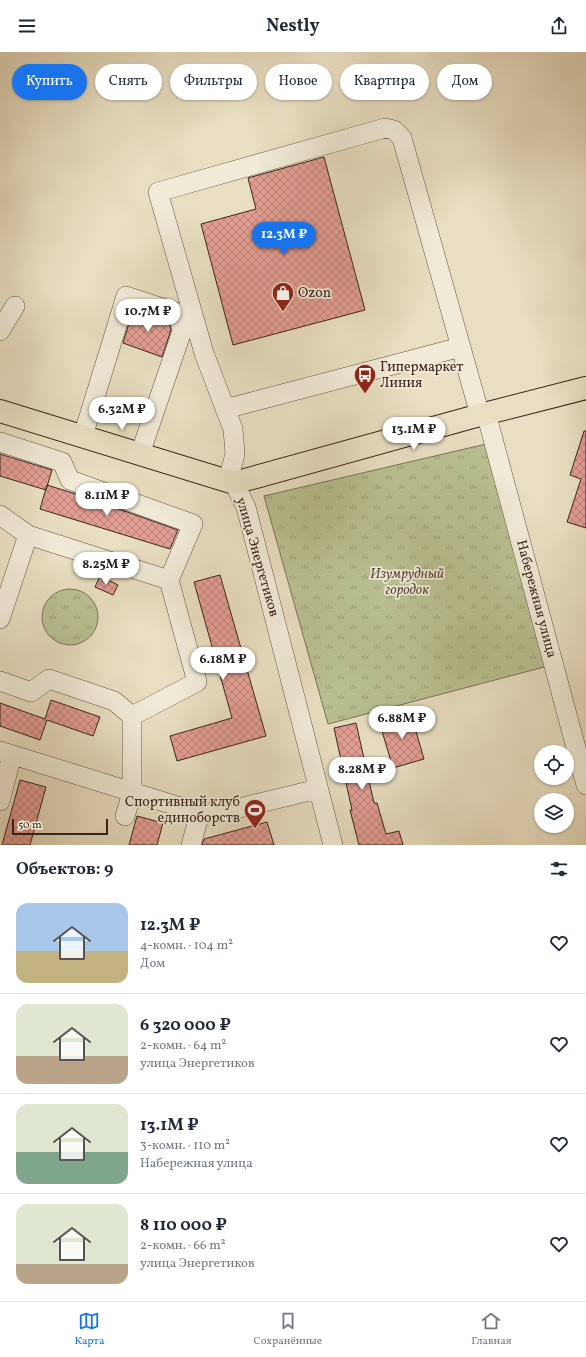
<!DOCTYPE html>
<html lang="ru">
<meta charset="utf-8">
<style>
:root{--surface:#fff;--page:#f2f2f3;--text:#1f2937;--muted:#747a83;--line:#e0e1e3;--accent:#1a73e8}
body{margin:0;font-family:Vollkorn,serif;background:var(--page);color:var(--text);height:100vh;display:flex;flex-direction:column;font-size:15px;white-space:nowrap}
*{box-sizing:border-box;margin:0}
p{font-size:13px;color:var(--muted)}
.icon{flex:none;width:22px;height:22px;fill:none;stroke:currentColor;stroke-width:2;stroke-linecap:round;stroke-linejoin:round}
.map{position:relative;height:793px;overflow:hidden}
.sheet{display:flex;flex-direction:column;background:var(--surface);flex:1}
.sheet>*{flex:none}
.top-card{position:absolute;left:12px;top:12px;width:562px;height:36px;display:flex;gap:8px}
.controls{position:absolute;left:534px;top:693px;display:grid;gap:8px}
.controls a{display:grid;place-items:center;width:40px;height:40px;border-radius:50%;background:var(--surface);box-shadow:0 1px 3px #0004;font-size:20px}
.scale{position:absolute;left:12px;bottom:10px;width:96px;box-sizing:border-box;padding-left:4px;border:2px solid #39251d;border-top:0;font-size:11px;line-height:14px;white-space:nowrap;color:#39251d;-webkit-text-stroke:3px #f0ead7;paint-order:stroke}
.price{position:absolute;translate:-50% -34px;padding:0 9px;border-radius:14px;background:#fff;color:#222;font-size:13px;line-height:26px;filter:drop-shadow(0 1px 2px #0008)}
.price::after{content:'';position:absolute;left:50%;top:24px;width:12px;height:9px;margin-left:-6px;background:inherit;clip-path:polygon(0 0,100% 0,50% 100%)}
.price.selected{background:var(--accent);color:#fff}
ul{padding:0;list-style:none}
li{display:flex;align-items:center;gap:12px;height:100px;padding:0 16px}
li+li{border-top:1px solid var(--line)}
li span{display:grid;place-items:center;flex:none;width:112px;height:80px;border-radius:12px;color:#555}
li>.icon{margin-inline-start:auto}
span .icon{width:48px;height:48px;fill:#fffc;stroke-width:1}
li b{font-size:17px}
h2{display:flex;justify-content:space-between;align-items:center;height:48px;padding:0 16px;font-size:17px}
.tag{padding:0 14px;border-radius:18px;background:var(--surface);box-shadow:0 1px 3px #0004;font-size:14px;line-height:36px}
.tag.selected{background:var(--accent);color:#fff}
header{display:flex;justify-content:space-between;align-items:center;height:52px;padding:0 16px;background:var(--surface);font-size:18px;font-weight:700}
.tabs{display:flex;justify-content:space-around;align-items:center;height:56px;border-top:1px solid var(--line);background:var(--surface);font-size:11px;color:var(--muted)}
.tabs a{display:grid;justify-items:center;gap:2px}
.tabs .selected{color:var(--accent)}
.map>svg:first-child{display:block}
.park{fill:url(#park-tufts);stroke:#797257}
.building{fill:url(#building-cross-hatch);stroke:#39251d}
.lines{fill:none;stroke-linecap:round;stroke-linejoin:round}
.minor-casing{stroke:#655346;stroke-width:20}
.major-casing{stroke:#39251d;stroke-width:24}
.minor{stroke:#f0ead7;stroke-width:19}
.major{stroke:#e8dec1;stroke-width:22}
.labels{text-anchor:middle;dominant-baseline:central;stroke-width:3.5;stroke-linejoin:round;paint-order:stroke}
.poi-label{font-size:14px;fill:#39251d;stroke:#f0ead7;text-anchor:start}
.street-label{font-size:14px;fill:#39251d;stroke:#f0ead7}
.park-label{font-size:14px;font-style:italic;fill:#594c3a;stroke:#f0ead7}
</style>
<header><svg class="icon" aria-label="menu" viewBox="0 0 24 24"><path d="M4 6h16M4 12h16M4 18h16"/></svg>Nestly<svg class="icon" aria-label="share" viewBox="0 0 24 24"><path d="M12 15V3M7 8l5-5 5 5M5 13v7h14v-7"/></svg></header>
<div class="map">
<svg width="586" height="793" viewBox="0 0 586 793">
<defs>
<pattern id="park-tufts" width="24" height="20" patternUnits="userSpaceOnUse"><rect width="24" height="20" fill="#b9c091"/><path d="M3 7l-1-3M5 7V3M7 7l1-3M15 17l-1-3M17 17v-4M19 17l1-3" fill="none" stroke="#979c76"/></pattern>
<pattern id="building-cross-hatch" width="8" height="8" patternUnits="userSpaceOnUse"><rect width="8" height="8" fill="#e39e94"/><path d="M0 0l8 8M0 8l8-8" fill="none" stroke="#b98178"/></pattern>
</defs>
<rect width="100%" height="100%" fill="#e8dec1"/>
<filter id="stains"><feTurbulence type="fractalNoise" baseFrequency=".005" numOctaves="4"/><feColorMatrix values="0 0 0 0 .2 0 0 0 0 .09 0 0 0 0 .02 0 0 0 .5 -.17"/></filter>
<radialGradient id="worn" r=".72"><stop offset=".6" stop-color="#630" stop-opacity="0"/><stop offset="1" stop-color="#630" stop-opacity=".3"/></radialGradient>
<!-- park -->
<path class="park" d="M486,392L548,614L328,672L264,444Z
M42 565a28 28 0 1 1 56 0a28 28 0 1 1-56 0Z"/>
<!-- building -->
<path class="building" d="M324,105L365,258L233,293L201,172L256,157L248,126Z
M133,258L169,270L171,278L162,305L123,291Z
M584,379H586V476L567,470L581,427L570,423Z
M0,402L52,418L46,438L0,424Z
M47,433L82,444L178,478L170,497L40,457Z
M220,523L266,684L177,709L170,684L232,666L194,530Z
M100,524L118,533L113,543L95,535Z
M51,648L100,665L93,684L47,668L40,688L0,674V651L45,667Z
M410,659L424,707L393,716L379,669Z
M356,671L374,751H377L386,782L399,779L403,793H359L350,758H352L334,676Z
M20,728L46,735L30,793H2Z
M137,764L163,771L157,793H129Z
M267,770L274,793H202L204,787Z"/>
<g class="lines">
<!-- minor casing -->
<g class="minor-casing">
<path id="minor" d="M0,279L15,254
M225,357L461,295
M486,361L586,733
M83,384L126,244L178,261L182,279L140,402
M0,390L62,410L70,428L193,472L169,528
M228,429L235,402L233,377L204,301L158,140L385,76L394,78L402,86L480,363
M234,431L246,455L333,793
M0,463L28,483L169,528L197,630L132,664V741L125,764
M0,567L28,483
M0,629L31,640L49,627L114,649L132,664
M0,699L200,761H218L318,737
M0,749L12,703
M191,793L200,761"/>
</g>
<!-- major casing -->
<g class="major-casing">
<path id="major" d="M0,359L234,431L480,363L586,336"/>
</g>
<!-- minor -->
<use href="#minor" class="minor"/>
<!-- major -->
<use href="#major" class="major"/>
</g>
<!-- icons -->
<defs>
<g id="shop-pin" transform="scale(1.15)"><path d="M0 17L-7.5 6A9.5 9.5 0 1 1 7.5 6Z" fill="#8f2418" stroke="#f0ead7"/><path d="M-5-2.5h2.3a2.7 3.5 0 0 1 5.4 0H5L5.5 6h-11ZM-1.5-2.5h3a1.5 2.3 0 0 0-3 0Z" fill="#fff"/></g>
<g id="bus-pin" transform="scale(1.15)"><path d="M0 17L-7.5 6A9.5 9.5 0 1 1 7.5 6Z" fill="#8f2418" stroke="#f0ead7"/><path d="M-5-6H5V4H4V6H2V4H-2V6H-4V4H-5ZM-3.5-4V0h7V-4ZM-3.5 1.2v1.5H-2V1.2ZM2 1.2v1.5H3.5V1.2Z" fill="#fff"/></g>
<g id="stadium-pin" transform="scale(1.15)"><path d="M0 17L-7.5 6A9.5 9.5 0 1 1 7.5 6Z" fill="#8f2418" stroke="#f0ead7"/><path d="M0-5a6.5 5 0 1 0 0 10a6.5 5 0 1 0 0-10ZM-3.5-1.8h7v3.6h-7Z" fill="#fff"/></g>
</defs>
<g fill-rule="evenodd">
<use href="#shop-pin" x="283" y="241"/>
<use href="#bus-pin" x="365" y="323"/>
<use href="#stadium-pin" x="255" y="758"/>
</g>
<g class="labels">
<!-- poi labels -->
<g class="poi-label">
<text x="298" y="241">Ozon</text>
<text x="380" y="315">Гипермаркет<tspan x="380" dy="16">Линия</tspan></text>
<text x="240" y="750" text-anchor="end">Спортивный клуб<tspan x="240" dy="16">единоборств</tspan></text>
</g>
<!-- street labels -->
<g class="street-label">
<text transform="translate(257 505) rotate(74)">улица Энергетиков</text>
<text transform="translate(536 547) rotate(75)">Набережная улица</text>
</g>
<!-- park labels -->
<g class="park-label">
<text x="407" y="522">Изумрудный<tspan x="407" dy="16">городок</tspan></text>
</g>
</g>
<rect width="100%" height="100%" filter="url(#stains)"/>
<rect width="100%" height="100%" fill="url(#worn)"/>
</svg>
<div class="controls">
<a><svg class="icon" aria-label="locate" viewBox="0 0 24 24"><circle cx="12" cy="12" r="6"/><path d="M12 2v4M12 18v4M2 12h4M18 12h4"/></svg></a>
<a><svg class="icon" aria-label="layers" viewBox="0 0 24 24"><path d="M12 4l9 5-9 5-9-5zM3 14l9 5 9-5"/></svg></a>
</div>
<div class="scale">50 m</div>
<b class="price selected" style="left:284px;top:204px">12.3M ₽</b>
<b class="price" style="left:148px;top:281px">10.7M ₽</b>
<b class="price" style="left:122px;top:379px">6.32M ₽</b>
<b class="price" style="left:414px;top:399px">13.1M ₽</b>
<b class="price" style="left:107px;top:465px">8.11M ₽</b>
<b class="price" style="left:106px;top:534px">8.25M ₽</b>
<b class="price" style="left:223px;top:629px">6.18M ₽</b>
<b class="price" style="left:402px;top:688px">6.88M ₽</b>
<b class="price" style="left:362px;top:739px">8.28M ₽</b>
<div class="top-card">
<a class="tag selected">Купить</a>
<a class="tag">Снять</a>
<a class="tag">Фильтры</a>
<a class="tag">Новое</a>
<a class="tag">Квартира</a>
<a class="tag">Дом</a>
</div>
</div>
<section class="sheet">
<h2>Объектов: 9<svg class="icon" aria-label="filters" viewBox="0 0 24 24"><path d="M4 7h16M4 17h16"/><circle cx="9" cy="7" r="2"/><circle cx="15" cy="17" r="2"/></svg></h2>
<ul>
<li><span style="background:linear-gradient(#a9c7e8 60%,#c2b280 0)"><svg class="icon" aria-label="home" viewBox="0 0 24 24"><path d="M3 11l9-7 9 7M6 9v11h12V9"/></svg></span><div><b>12.3M ₽</b><p>4-комн. · 104 m²</p><p>Дом</p></div><svg class="icon" aria-label="heart" viewBox="0 0 24 24"><path d="M12 20l-8-8c-3-5 5-10 8-4 3-6 11-1 8 4z"/></svg></li>
<li><span style="background:linear-gradient(#dfe7d0 65%,#b9a48a 0)"><svg class="icon" aria-label="home" viewBox="0 0 24 24"><path d="M3 11l9-7 9 7M6 9v11h12V9"/></svg></span><div><b>6 320 000 ₽</b><p>2-комн. · 64 m²</p><p>улица Энергетиков</p></div><svg class="icon" aria-label="heart" viewBox="0 0 24 24"><path d="M12 20l-8-8c-3-5 5-10 8-4 3-6 11-1 8 4z"/></svg></li>
<li><span style="background:linear-gradient(#dfe7d0 60%,#7fa58c 0)"><svg class="icon" aria-label="home" viewBox="0 0 24 24"><path d="M3 11l9-7 9 7M6 9v11h12V9"/></svg></span><div><b>13.1M ₽</b><p>3-комн. · 110 m²</p><p>Набережная улица</p></div><svg class="icon" aria-label="heart" viewBox="0 0 24 24"><path d="M12 20l-8-8c-3-5 5-10 8-4 3-6 11-1 8 4z"/></svg></li>
<li><span style="background:linear-gradient(#dfe7d0 75%,#b9a48a 0)"><svg class="icon" aria-label="home" viewBox="0 0 24 24"><path d="M3 11l9-7 9 7M6 9v11h12V9"/></svg></span><div><b>8 110 000 ₽</b><p>2-комн. · 66 m²</p><p>улица Энергетиков</p></div><svg class="icon" aria-label="heart" viewBox="0 0 24 24"><path d="M12 20l-8-8c-3-5 5-10 8-4 3-6 11-1 8 4z"/></svg></li>
</ul>
</section>
<nav class="tabs">
<a class="selected"><svg class="icon" aria-label="map" viewBox="0 0 24 24"><path d="M3 6l6-2 6 2 6-2v14l-6 2-6-2-6 2zM9 4v14M15 6v14"/></svg>Карта</a>
<a><svg class="icon" aria-label="saved" viewBox="0 0 24 24"><path d="M7 4h10v16l-5-4-5 4z"/></svg>Сохранённые</a>
<a><svg class="icon" aria-label="home" viewBox="0 0 24 24"><path d="M3 11l9-7 9 7M6 9v11h12V9"/></svg>Главная</a>
</nav>
